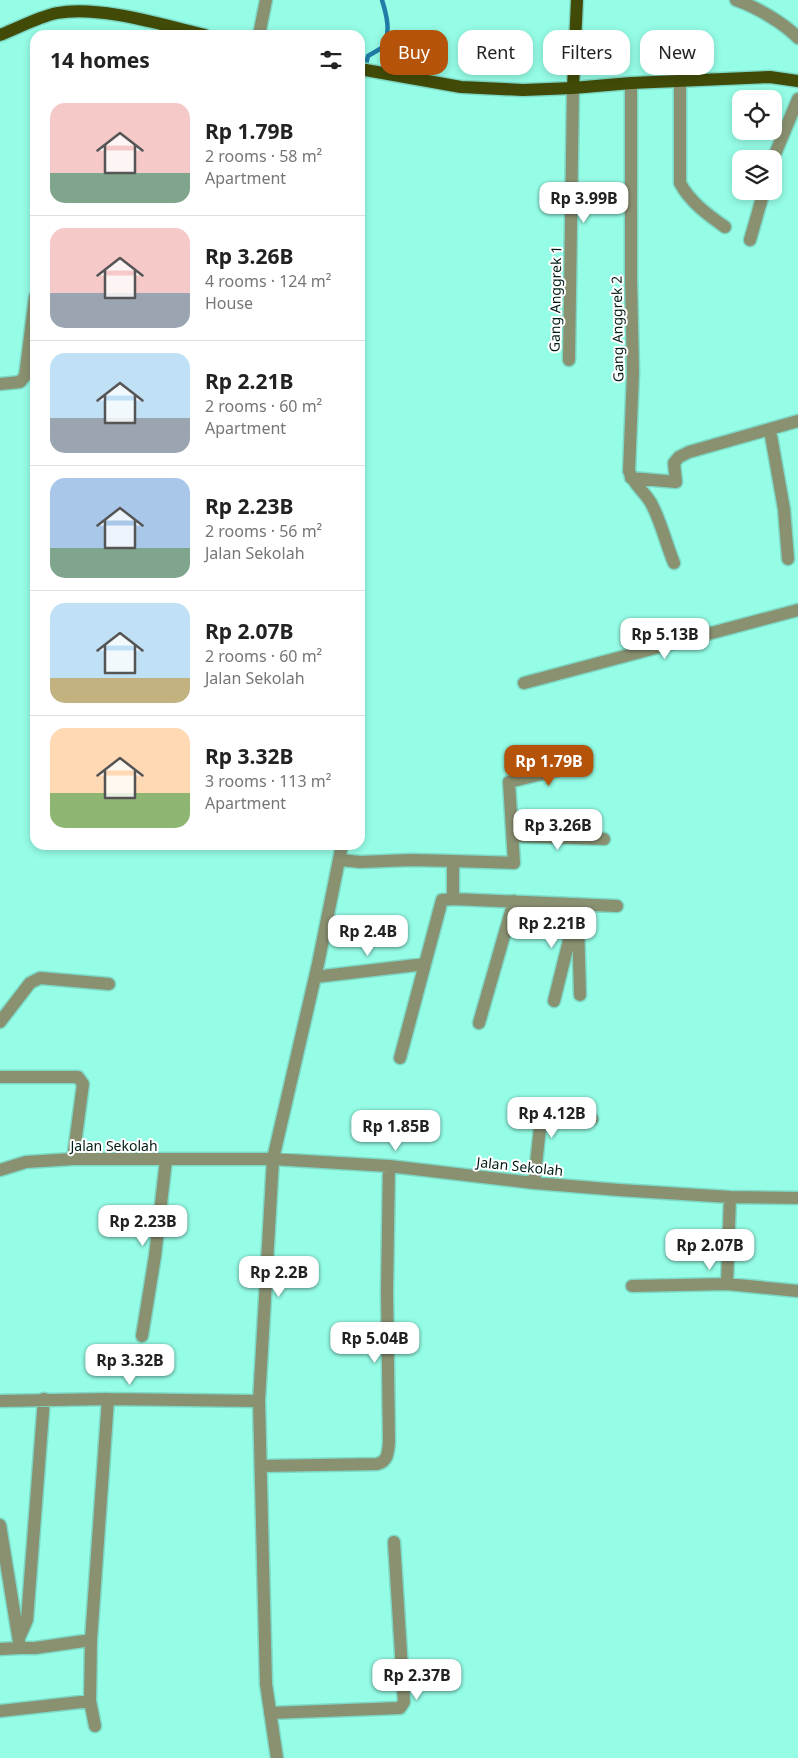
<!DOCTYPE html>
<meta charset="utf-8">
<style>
:root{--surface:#fff;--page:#f2f2f2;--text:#222;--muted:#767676;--line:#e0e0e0;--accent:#b45309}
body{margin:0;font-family:"Noto Sans",sans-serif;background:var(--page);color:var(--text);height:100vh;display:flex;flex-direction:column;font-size:19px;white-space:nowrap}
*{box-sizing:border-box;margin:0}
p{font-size:16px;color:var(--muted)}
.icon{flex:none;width:28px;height:28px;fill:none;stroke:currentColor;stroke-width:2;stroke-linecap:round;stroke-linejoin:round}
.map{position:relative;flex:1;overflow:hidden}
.panel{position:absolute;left:30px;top:30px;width:335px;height:820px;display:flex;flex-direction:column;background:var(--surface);border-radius:15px;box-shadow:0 2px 8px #0003}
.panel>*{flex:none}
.banner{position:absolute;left:380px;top:30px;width:342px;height:45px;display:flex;gap:10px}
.buttons{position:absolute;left:732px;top:90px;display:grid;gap:10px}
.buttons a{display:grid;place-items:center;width:50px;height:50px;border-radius:10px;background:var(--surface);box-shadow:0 2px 8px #0003;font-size:25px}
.price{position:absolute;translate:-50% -42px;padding:0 11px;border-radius:10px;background:#fff;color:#222;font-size:16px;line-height:32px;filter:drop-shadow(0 1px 2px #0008)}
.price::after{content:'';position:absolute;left:50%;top:30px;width:15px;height:11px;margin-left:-8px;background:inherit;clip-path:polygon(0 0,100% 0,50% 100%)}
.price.active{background:var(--accent);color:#fff}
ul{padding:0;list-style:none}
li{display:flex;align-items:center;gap:15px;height:125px;padding:0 20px}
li+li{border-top:1px solid var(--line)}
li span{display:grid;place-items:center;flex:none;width:140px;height:100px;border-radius:15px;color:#555}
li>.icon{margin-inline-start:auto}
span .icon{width:60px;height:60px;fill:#fffc;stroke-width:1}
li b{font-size:21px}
h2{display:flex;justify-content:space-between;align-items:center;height:60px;padding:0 20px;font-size:21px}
.tag{padding:0 18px;border-radius:15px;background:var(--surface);box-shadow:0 2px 8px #0003;font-size:18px;line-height:45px}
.tag.active{background:var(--accent);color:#fff}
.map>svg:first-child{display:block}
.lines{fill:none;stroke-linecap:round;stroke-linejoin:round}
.stream{stroke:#207da8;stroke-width:4.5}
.minor-casing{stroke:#7dd9c5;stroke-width:15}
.major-casing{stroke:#7dd9c5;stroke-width:15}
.minor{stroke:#899171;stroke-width:12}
.major{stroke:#414b07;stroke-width:12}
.labels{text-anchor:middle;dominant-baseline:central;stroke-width:4;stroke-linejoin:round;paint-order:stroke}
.street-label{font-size:14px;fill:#001c16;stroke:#fff}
</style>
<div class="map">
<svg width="798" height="1758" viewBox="0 0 798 1758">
<rect width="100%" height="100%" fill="#95fde6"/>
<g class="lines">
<!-- stream -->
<path class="stream" d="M360,91L368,56L385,46C390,29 387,16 382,0"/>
<!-- minor casing -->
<g class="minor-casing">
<path id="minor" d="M736,0C756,7 784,23 798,38
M259,35L266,0
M680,80V183C690,202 708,215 725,227
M631,83V278L633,373L629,471C633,484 644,491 651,503C661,521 666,544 674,563
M773,159L798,99
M750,240L764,191
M569,360L573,88
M0,384L20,382L25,376L35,297
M770,430L784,509L788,559
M631,478L676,482L674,463L679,457L689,452L798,421
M524,683L798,610
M513,836L604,839
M341,860L360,862L411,860L453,861V899L617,906
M453,861L514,863L509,782L583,764
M578,922L580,995
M315,977L425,964
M554,1001L578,904
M0,1022L30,983L40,978L109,984
M479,1023L514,901
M400,1058L442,900L453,899
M0,1077H78L83,1084L73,1159
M0,1170L26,1162L73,1159H273L389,1166L534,1183L619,1190L730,1197L798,1198
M534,1183L541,1118L592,1119
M727,1284L798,1291
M632,1286L727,1284L730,1197
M142,1336L155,1256L166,1160
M0,1401L108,1399L259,1401
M262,1466L377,1464C388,1462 388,1452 389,1442L387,1291L389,1166
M0,1525L20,1648H35L91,1640
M19,1638L27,1620L44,1399
M0,1649L20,1648
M0,1711L90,1701
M270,1713L400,1708L404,1702L394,1542
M95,1726L90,1701L91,1640L108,1399
M277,1758L266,1684L259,1401L273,1159L318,964L342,845"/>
</g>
<!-- major casing -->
<g class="major-casing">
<path id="major" d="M0,35C18,28 38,17 57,13C99,5 163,25 205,35
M360,69L461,87L523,90L573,88L631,83L770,77L798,81
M573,88L577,0"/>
</g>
<!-- minor -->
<use href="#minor" class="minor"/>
<!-- major -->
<use href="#major" class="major"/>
</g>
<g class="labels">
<!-- street labels -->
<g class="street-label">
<text transform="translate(555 299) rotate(-89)">Gang Anggrek 1</text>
<text transform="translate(617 329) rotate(-91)">Gang Anggrek 2</text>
<text x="114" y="1145">Jalan Sekolah</text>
<text transform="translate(520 1166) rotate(6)">Jalan Sekolah</text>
</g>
</g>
</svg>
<div class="buttons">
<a><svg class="icon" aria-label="locate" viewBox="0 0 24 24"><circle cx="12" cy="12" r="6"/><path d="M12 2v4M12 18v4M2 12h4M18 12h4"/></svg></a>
<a><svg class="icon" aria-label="layers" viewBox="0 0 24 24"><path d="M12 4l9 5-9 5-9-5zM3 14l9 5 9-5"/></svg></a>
</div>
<b class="price" style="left:584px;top:224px">Rp 3.99B</b>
<b class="price" style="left:665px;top:660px">Rp 5.13B</b>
<b class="price active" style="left:549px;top:787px">Rp 1.79B</b>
<b class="price" style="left:558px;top:851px">Rp 3.26B</b>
<b class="price" style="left:552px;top:949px">Rp 2.21B</b>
<b class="price" style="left:368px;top:957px">Rp 2.4B</b>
<b class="price" style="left:552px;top:1139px">Rp 4.12B</b>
<b class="price" style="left:396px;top:1152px">Rp 1.85B</b>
<b class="price" style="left:143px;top:1247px">Rp 2.23B</b>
<b class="price" style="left:710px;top:1271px">Rp 2.07B</b>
<b class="price" style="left:279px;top:1298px">Rp 2.2B</b>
<b class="price" style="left:375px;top:1364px">Rp 5.04B</b>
<b class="price" style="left:130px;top:1386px">Rp 3.32B</b>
<b class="price" style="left:417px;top:1701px">Rp 2.37B</b>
<div class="banner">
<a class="tag active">Buy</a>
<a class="tag">Rent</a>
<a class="tag">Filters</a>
<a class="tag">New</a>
</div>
<section class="panel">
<h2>14 homes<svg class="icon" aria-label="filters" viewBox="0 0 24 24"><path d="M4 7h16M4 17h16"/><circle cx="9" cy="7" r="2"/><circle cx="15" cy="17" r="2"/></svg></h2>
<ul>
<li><span style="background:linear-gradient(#f6c9c9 70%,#7fa58c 0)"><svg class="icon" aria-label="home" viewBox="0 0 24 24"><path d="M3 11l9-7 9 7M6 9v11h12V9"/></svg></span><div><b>Rp 1.79B</b><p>2 rooms · 58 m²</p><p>Apartment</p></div></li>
<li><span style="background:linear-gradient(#f6c9c9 65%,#9aa5b1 0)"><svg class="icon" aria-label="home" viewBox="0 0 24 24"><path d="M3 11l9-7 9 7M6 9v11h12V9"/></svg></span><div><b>Rp 3.26B</b><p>4 rooms · 124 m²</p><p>House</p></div></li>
<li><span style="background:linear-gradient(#bfe0f5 65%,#9aa5b1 0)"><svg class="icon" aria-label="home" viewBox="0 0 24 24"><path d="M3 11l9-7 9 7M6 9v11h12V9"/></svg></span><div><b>Rp 2.21B</b><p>2 rooms · 60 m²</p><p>Apartment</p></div></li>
<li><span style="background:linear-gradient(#a9c7e8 70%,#7fa58c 0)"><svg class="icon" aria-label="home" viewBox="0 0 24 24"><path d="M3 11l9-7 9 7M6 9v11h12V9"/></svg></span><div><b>Rp 2.23B</b><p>2 rooms · 56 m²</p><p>Jalan Sekolah</p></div></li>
<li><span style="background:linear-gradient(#bfe0f5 75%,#c2b280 0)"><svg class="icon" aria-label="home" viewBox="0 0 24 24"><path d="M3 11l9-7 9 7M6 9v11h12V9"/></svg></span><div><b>Rp 2.07B</b><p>2 rooms · 60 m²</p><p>Jalan Sekolah</p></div></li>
<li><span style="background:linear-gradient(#ffd9b3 65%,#8fb573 0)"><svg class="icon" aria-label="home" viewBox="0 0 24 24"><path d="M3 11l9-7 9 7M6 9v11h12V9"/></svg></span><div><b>Rp 3.32B</b><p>3 rooms · 113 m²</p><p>Apartment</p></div></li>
</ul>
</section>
</div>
